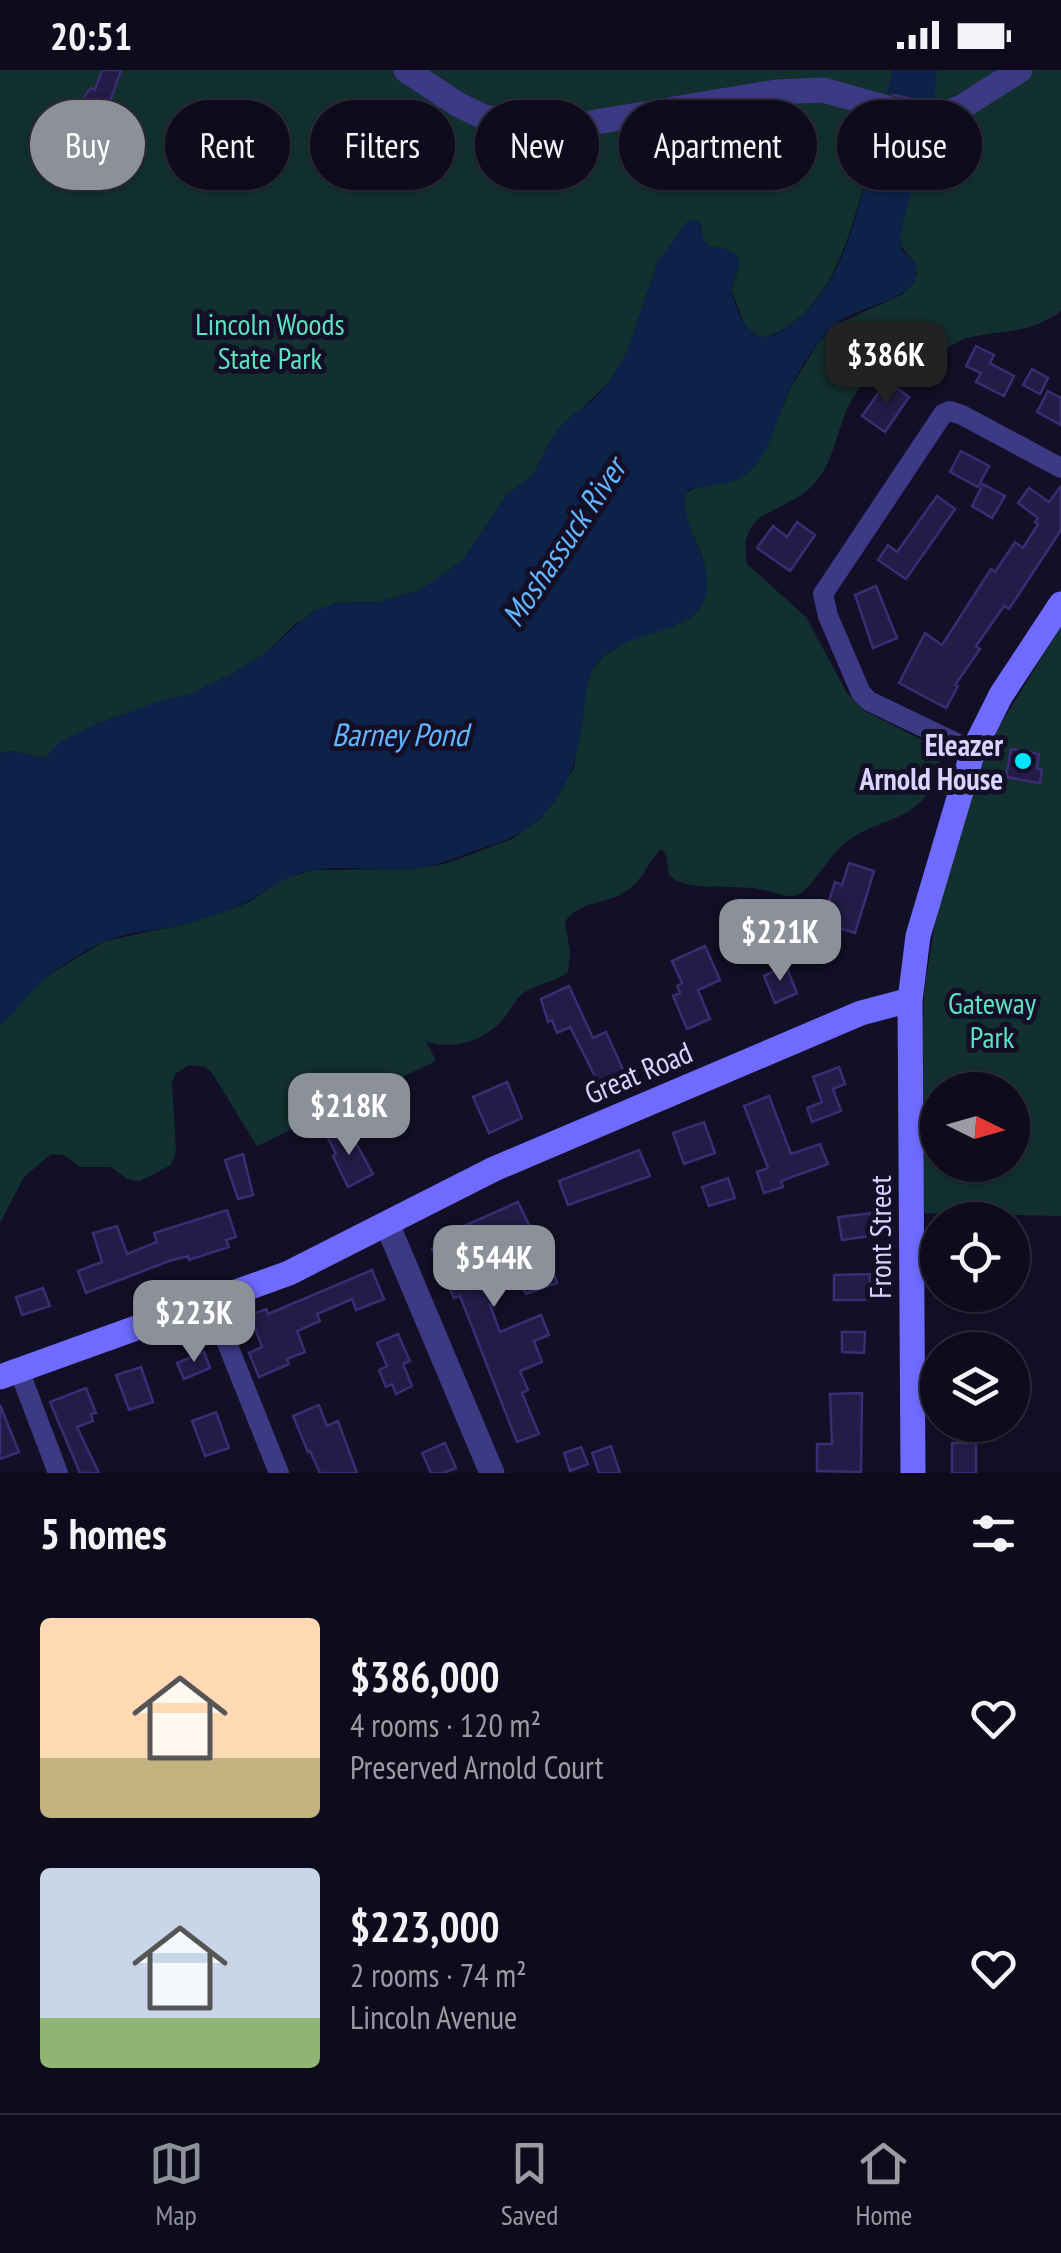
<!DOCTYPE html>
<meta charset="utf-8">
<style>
:root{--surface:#0e0b1c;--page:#171425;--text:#f1f3f6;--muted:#9b9ba3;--line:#2e2b3b;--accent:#8c9099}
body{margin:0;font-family:"PT Sans Narrow",sans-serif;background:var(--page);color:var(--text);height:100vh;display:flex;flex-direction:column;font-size:38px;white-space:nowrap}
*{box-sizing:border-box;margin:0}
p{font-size:32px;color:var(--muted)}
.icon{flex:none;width:55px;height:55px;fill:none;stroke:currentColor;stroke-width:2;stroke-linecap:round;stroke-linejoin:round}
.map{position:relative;height:1403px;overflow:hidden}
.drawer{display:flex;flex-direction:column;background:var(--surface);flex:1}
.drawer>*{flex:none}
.guide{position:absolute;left:30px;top:30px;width:1002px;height:90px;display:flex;gap:20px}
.needle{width:65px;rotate:95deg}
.buttons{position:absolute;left:920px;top:1002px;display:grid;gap:20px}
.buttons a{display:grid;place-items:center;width:110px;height:110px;border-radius:50%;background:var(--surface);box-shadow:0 2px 8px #0004,0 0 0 2px var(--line);font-size:50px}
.price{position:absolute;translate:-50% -85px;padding:0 22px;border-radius:20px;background:var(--accent);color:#fff;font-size:32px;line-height:65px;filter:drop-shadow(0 2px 5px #0008)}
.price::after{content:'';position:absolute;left:50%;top:60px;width:30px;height:22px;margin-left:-15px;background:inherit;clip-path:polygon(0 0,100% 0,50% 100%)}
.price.on{background:#222;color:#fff}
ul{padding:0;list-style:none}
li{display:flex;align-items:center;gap:30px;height:250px;padding:0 40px}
li span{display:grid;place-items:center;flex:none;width:280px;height:200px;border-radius:10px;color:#555}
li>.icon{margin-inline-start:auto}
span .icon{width:120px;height:120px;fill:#fffc;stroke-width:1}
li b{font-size:42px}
h2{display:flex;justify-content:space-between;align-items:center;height:120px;padding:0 40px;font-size:42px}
.tag{padding:0 35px;border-radius:45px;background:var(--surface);box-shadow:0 2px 8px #0004,0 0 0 2px var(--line);font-size:35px;line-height:90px}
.tag.on{background:var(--accent);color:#fff}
.status{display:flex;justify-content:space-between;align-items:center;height:70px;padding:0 50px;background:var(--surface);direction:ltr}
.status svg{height:28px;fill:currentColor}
.tab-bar{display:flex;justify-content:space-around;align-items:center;height:140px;border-top:2px solid var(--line);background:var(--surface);font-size:28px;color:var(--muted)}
.tab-bar a{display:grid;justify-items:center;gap:5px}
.tab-bar .on{color:var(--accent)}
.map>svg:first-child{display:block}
.green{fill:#12302f;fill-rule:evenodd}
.water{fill:#0c2248}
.building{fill:#241b47;stroke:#3b2d73;stroke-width:2.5}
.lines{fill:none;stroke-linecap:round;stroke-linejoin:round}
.tertiary-tunnel{stroke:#312d47;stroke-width:25;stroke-dasharray:25 12;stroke-linecap:butt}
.minor{stroke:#3d3a85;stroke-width:20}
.tertiary{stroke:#3d3a85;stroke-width:25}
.secondary{stroke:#6f6bff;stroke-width:25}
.poi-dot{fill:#00e5ff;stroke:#130f26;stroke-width:4}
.labels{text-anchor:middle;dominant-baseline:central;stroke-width:10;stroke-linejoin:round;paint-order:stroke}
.park-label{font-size:30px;fill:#5fe0c0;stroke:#130f26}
.poi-label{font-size:30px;font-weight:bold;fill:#d9d4ff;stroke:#130f26;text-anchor:end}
.street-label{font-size:30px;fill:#d9d4ff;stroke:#130f26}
.water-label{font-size:32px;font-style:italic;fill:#62b6ff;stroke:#130f26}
</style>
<div class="status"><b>20:51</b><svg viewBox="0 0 49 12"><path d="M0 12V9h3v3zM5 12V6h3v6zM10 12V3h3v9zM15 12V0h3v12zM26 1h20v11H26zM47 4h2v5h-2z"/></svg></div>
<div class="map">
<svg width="1061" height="1403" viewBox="0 0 1061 1403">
<rect width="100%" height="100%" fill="#130f26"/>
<!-- green -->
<path class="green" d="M0,0H1061V241C1029,265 1003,259 967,268C951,272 943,285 927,289C909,294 892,293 876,303C832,333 844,390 808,420C777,445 737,441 747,494L806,547L847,623L863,640L930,674C941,686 942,695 936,709C914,756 879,745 844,774C828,787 811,820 797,825C785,829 771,821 759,819C735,814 685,823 669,805L666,784L661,779C647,793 642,813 623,823C603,835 579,831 565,852L570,881L568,902C555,912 538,914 525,922C514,929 512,938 505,947C488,969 452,982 426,971L436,991L257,1076L212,1003L205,997L189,995L175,1004L172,1013L176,1081L171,1095L140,1111L127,1109L111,1097H80L64,1085L51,1084L24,1107L0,1153V955L45,907L105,871L181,855L228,840L249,832L285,808L314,800L414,799L448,793L512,769L540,749L574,698L586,618L592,600L603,586L622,574L694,544C698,535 705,523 706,513C709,480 680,457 685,424L696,417L724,412L762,385L790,319L818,273L835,255L903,224L917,205L914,191C904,180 899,178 900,163L927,63L880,52C860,120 844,246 762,268L746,258L731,219L737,204L727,180L706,175L702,170L701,155L687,152L658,192L627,282L609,312L550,370L534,404L506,425L462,491L437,511L420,520L379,532L336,533L294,555L266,583L232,604L191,624L110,649L44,688L12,681L0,683Z
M1061,556V1146L924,1143L921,1034L924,921L936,848L975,704L992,668ZM938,1020H1012V1095H938Z"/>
<!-- water -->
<path class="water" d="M893,0H937L934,34L887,23Z
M880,52L927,63L900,163L902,181C916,190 919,199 914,214C890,236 856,236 833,257C815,273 800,299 789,320C776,346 770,392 742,407C727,415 707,415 690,419L685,424C680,460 720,497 703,533C687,567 617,560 594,597C586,611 586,626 584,641C579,683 570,720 538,750C519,767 500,772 477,780C455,787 436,797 412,799C380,801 345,795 313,800C282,805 260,828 231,839C215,845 198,851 181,855C156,861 130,861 106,871C90,877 74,888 60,897C35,912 22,937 0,955V683L12,681L45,688L59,672L91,656L157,632L191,624L232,604L265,583L312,542L336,533L379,532L420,520L462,491L506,425L534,404L550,370L565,351L591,332L609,312L627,282L658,192L687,152L691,149L699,152C709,190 707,168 737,185L740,194L731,219C737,241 748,279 778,263C850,224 860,122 880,52Z"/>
<!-- building -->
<path class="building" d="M102,0H121L110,32L81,70L63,55L91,18L95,20Z
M894,25L927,32L918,38L915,46L916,54L923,62L885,53L895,49L899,42V32Z
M976,276L994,285L990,293L1014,306L1004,326L976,312L981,303L966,296Z
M1032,299L1048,308L1040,324L1023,315Z
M887,311L909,327L885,362L862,346Z
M1048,321L1061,328V355L1037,342Z
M961,381L989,396L978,417L950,402Z
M983,414L1005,426L992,448L972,436Z
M1061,416V460L1009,539L1004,536L976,576L980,579L955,615L958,616L946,638L899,613L925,563L942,575L991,499L995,502L1015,472L1023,478L1038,454L1035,452L1038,448L1018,433L1029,418L1049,432Z
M937,426L955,439L906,509L878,490L888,475L897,482Z
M797,452L815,465L790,501L757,478L773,456L787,467Z
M876,516L897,568L873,578L855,525Z
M1011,679L1039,684L1037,698L1042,700L1040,713L1006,707Z
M849,793L874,801L855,863L822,853L835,812L842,815Z
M760,845L769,867L747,877L737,854Z
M705,876L720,910L698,920L710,949L687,959L673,926L680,923L677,916L682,913L672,891Z
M786,896L797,923L775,933L764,906Z
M569,916L593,968L606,962L624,1002L599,1014L570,957L557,963L552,950L548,952L541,929Z
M839,997L845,1014L833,1019L841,1041L812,1052L807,1038L822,1032L813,1007Z
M507,1012L522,1048L489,1063L473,1027Z
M769,1026L791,1084L820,1074L828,1094L781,1111L783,1117L764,1123L757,1102L768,1098L744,1036Z
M704,1052L715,1083L684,1094L673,1063Z
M347,1057L373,1104L348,1117L333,1086L336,1084L328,1068Z
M639,1080L650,1106L568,1135L559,1111Z
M243,1084L253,1125L238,1129L225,1090Z
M728,1108L735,1128L709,1136L702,1117Z
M518,1132L530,1157L490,1175L498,1197L484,1203L495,1233L490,1235L500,1262L541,1245L549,1265L534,1271L542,1292L520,1301L528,1320L522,1323L539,1364L517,1372L460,1226L454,1228L432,1179L449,1171L446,1164Z
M227,1140L236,1167L226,1170L229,1177L189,1190L188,1186L169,1191L86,1223L78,1201L102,1192L93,1163L117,1156L127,1184L157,1172L154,1163Z
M874,1143L877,1165L842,1170L838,1147Z
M551,1196L557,1213L526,1224L518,1205L537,1197L539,1200Z
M372,1200L384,1229L356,1240L352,1229L317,1244L320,1251L297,1261L305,1282L287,1289L289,1294L259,1307L249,1283L262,1277L250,1245L266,1239L268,1244Z
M870,1204V1230H834V1205Z
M43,1218L50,1236L22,1245L16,1227Z
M842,1262H865L864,1283L842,1282Z
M398,1264L410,1291L403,1294L412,1316L396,1324L392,1314L386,1317L379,1300L387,1296L377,1273Z
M204,1282L210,1298L184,1309L177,1293Z
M141,1297L153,1332L129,1340L116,1305Z
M86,1318L96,1343L91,1344L93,1351L77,1357L99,1403H80L50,1332Z
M862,1323L861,1402L817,1401V1374H832L830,1324Z
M0,1335L19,1382L0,1389Z
M319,1335L327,1356L338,1351L357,1403H320L310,1381L308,1382L293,1346Z
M216,1342L229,1378L205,1386L192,1351Z
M445,1373L456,1398L443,1403H431L422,1383Z
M952,1373H976V1403H952Z
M611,1376L620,1403H599L592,1383Z
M581,1377L588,1394L570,1401L564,1383Z"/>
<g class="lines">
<!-- tertiary-tunnel -->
<path class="tertiary-tunnel" d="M884,37L931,48"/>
<!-- minor -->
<path class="minor" d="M973,681L869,631L861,623L828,546L823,524L943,344L950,341L962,345L1061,398
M211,1233L279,1403
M19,1300L58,1403"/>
<!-- tertiary -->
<path class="tertiary" d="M406,0L457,34L484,47L533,57L584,54L776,22L823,20L884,37
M931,48L962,37L1020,0
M388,1156L492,1403"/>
<!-- secondary -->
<path class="secondary" d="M0,1307L289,1203L494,1099L861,943L910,930
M913,1403L910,930L918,866L973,681L1001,625L1061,534"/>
</g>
<!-- markers -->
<circle class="poi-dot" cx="1023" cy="691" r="10"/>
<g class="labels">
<!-- park labels -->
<g class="park-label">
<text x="270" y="253">Lincoln Woods<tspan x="270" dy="34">State Park</tspan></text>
<text x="992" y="932">Gateway<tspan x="992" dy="34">Park</tspan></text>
</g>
<!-- poi labels -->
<g class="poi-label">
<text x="1003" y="674">Eleazer<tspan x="1003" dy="34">Arnold House</tspan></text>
</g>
<!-- street labels -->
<g class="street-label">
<text transform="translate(638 1002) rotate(-23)">Great Road</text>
<text transform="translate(879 1167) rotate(-90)">Front Street</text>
</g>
<!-- water labels -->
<g class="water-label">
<text transform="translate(563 472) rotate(-56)">Moshassuck River</text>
<text x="400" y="664">Barney Pond</text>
</g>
</g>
</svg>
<div class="buttons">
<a><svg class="needle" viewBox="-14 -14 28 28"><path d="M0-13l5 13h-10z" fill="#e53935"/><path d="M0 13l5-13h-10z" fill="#9b9ba3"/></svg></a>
<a><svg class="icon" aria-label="locate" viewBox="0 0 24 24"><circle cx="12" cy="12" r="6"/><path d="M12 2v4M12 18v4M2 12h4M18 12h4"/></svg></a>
<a><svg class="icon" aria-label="layers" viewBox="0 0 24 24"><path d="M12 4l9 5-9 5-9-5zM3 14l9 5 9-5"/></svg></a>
</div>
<b class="price on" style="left:886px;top:337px">$386K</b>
<b class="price" style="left:780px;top:914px">$221K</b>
<b class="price" style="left:349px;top:1088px">$218K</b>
<b class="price" style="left:494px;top:1240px">$544K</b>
<b class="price" style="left:194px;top:1295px">$223K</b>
<div class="guide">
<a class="tag on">Buy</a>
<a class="tag">Rent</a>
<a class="tag">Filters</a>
<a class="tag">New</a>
<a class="tag">Apartment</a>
<a class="tag">House</a>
</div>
</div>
<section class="drawer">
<h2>5 homes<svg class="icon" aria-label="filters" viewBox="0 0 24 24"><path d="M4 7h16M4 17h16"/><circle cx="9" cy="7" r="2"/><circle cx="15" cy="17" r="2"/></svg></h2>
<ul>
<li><span style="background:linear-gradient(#ffd9b3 70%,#c2b280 0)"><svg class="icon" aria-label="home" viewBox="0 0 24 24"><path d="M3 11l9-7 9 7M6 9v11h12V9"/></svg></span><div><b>$386,000</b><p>4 rooms · 120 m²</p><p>Preserved Arnold Court</p></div><svg class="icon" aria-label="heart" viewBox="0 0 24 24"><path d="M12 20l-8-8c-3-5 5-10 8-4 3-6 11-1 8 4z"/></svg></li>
<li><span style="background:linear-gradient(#c9d6e8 75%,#8fb573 0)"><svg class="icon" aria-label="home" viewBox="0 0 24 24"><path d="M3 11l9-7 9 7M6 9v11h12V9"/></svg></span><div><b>$223,000</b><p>2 rooms · 74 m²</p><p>Lincoln Avenue</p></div><svg class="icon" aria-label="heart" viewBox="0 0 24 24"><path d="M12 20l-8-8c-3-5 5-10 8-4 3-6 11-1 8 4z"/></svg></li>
</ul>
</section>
<nav class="tab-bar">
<a class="on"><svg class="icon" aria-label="map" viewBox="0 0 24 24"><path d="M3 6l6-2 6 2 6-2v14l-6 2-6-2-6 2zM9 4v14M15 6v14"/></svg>Map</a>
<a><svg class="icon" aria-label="saved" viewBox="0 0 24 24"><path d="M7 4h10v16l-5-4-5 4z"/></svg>Saved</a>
<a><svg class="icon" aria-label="home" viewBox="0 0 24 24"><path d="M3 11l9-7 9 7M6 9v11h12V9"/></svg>Home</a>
</nav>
